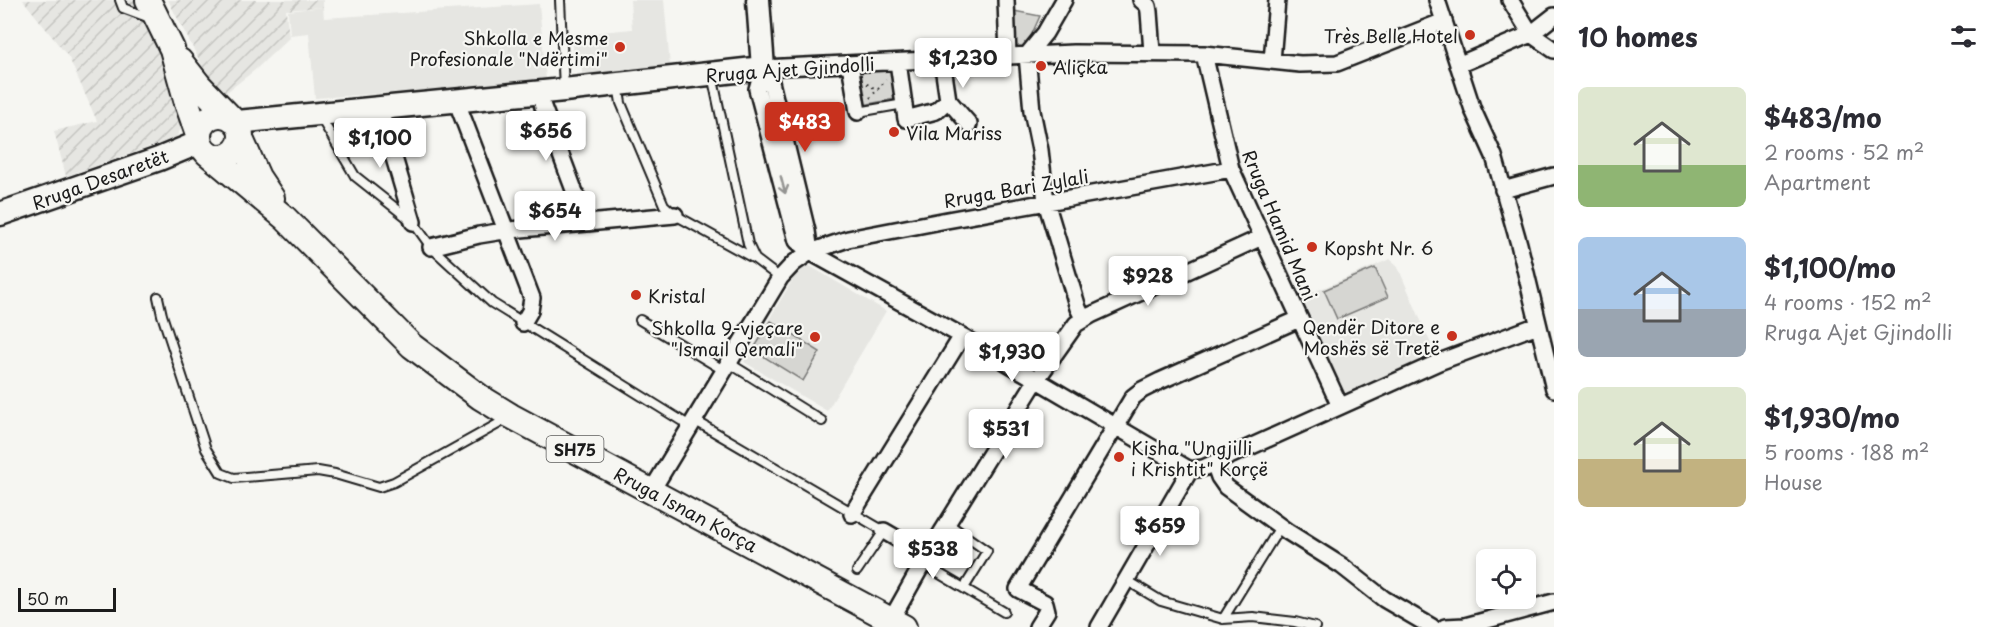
<!DOCTYPE html>
<meta charset="utf-8">
<style>
:root{--surface:#fff;--page:#f2f2f3;--text:#2b2b33;--muted:#7c7c81;--accent:#c8321e}
body{margin:0;font-family:"Playpen Sans",sans-serif;background:var(--page);color:var(--text);height:100vh;display:flex;flex-direction:column;font-size:22px;white-space:nowrap}
*{box-sizing:border-box;margin:0}
p{font-size:20px;color:var(--muted)}
.icon{flex:none;width:33px;height:33px;fill:none;stroke:currentColor;stroke-width:2;stroke-linecap:round;stroke-linejoin:round}
.map{position:relative;flex:1;overflow:hidden}
.sheet{display:flex;flex-direction:column;background:var(--surface);width:450px}
.sheet>*{flex:none}
.fabs{position:absolute;left:1476px;top:549px;display:grid;gap:12px}
.fabs a{display:grid;place-items:center;width:60px;height:60px;border-radius:9px;background:var(--surface);box-shadow:0 3px 9px #0003;font-size:30px}
.scale{position:absolute;left:18px;bottom:15px;width:98px;box-sizing:border-box;padding-left:6px;border:3px solid #1c1c1c;border-top:0;font-size:16px;line-height:21px;white-space:nowrap;color:#1c1c1c;-webkit-text-stroke:4px #f6f6f2;paint-order:stroke}
.price{position:absolute;translate:-50% -51px;padding:0 14px;border-radius:6px;background:#fff;color:#222;font-size:20px;line-height:39px;filter:drop-shadow(0 2px 3px #0008)}
.price::after{content:'';position:absolute;left:50%;top:36px;width:18px;height:14px;margin-left:-9px;background:inherit;clip-path:polygon(0 0,100% 0,50% 100%)}
.price.on{background:var(--accent);color:#fff}
ul{padding:0;list-style:none}
li{display:flex;align-items:center;gap:18px;height:150px;padding:0 24px}
li span{display:grid;place-items:center;flex:none;width:168px;height:120px;border-radius:9px;color:#555}
li>.icon{margin-inline-start:auto}
span .icon{width:72px;height:72px;fill:#fffc;stroke-width:1}
li b{font-size:26px}
h2{display:flex;justify-content:space-between;align-items:center;height:72px;padding:0 24px;font-size:26px}
main{display:flex;flex:1;min-height:0}
.map>svg:first-child{display:block}
.built{fill:#e6e6e2}
.industrial{fill:url(#industrial-furrows)}
.park{fill:#d6d6d2;stroke:#797977;stroke-width:1.5}
.lines{fill:none;stroke-linecap:round;stroke-linejoin:round}
.lane-casing{stroke:#1c1c1c;stroke-width:12}
.street-casing{stroke:#1c1c1c;stroke-width:20}
.secondary-casing{stroke:#1c1c1c;stroke-width:27}
.primary-casing{stroke:#1c1c1c;stroke-width:28}
.path{stroke:#1c1c1c;stroke-width:2;stroke-dasharray:1.5 4.5;stroke-linecap:butt}
.lane{stroke:#f6f6f2;stroke-width:8}
.street{stroke:#f6f6f2;stroke-width:15}
.secondary{stroke:#f6f6f2;stroke-width:22}
.primary{stroke:#f6f6f2;stroke-width:24}
.oneway{stroke:#949492}
.poi-dot{fill:#c8321e;stroke:#f6f6f2;stroke-width:2}
.labels{text-anchor:middle;dominant-baseline:central;stroke-width:4.5;stroke-linejoin:round;paint-order:stroke}
.shield{fill:#f6f6f2;stroke:#5d5d5c;stroke-width:1.5}
.shield-label{font-size:16px;font-weight:bold;fill:#1c1c1c}
.poi-label{font-size:18px;fill:#1c1c1c;stroke:#f6f6f2;text-anchor:start}
.street-label{font-size:18px;fill:#1c1c1c;stroke:#f6f6f2}
</style>
<main>
<div class="map">
<svg width="1554" height="627" viewBox="0 0 1554 627">
<defs>
<pattern id="industrial-furrows" width="10" height="10" patternUnits="userSpaceOnUse" patternTransform="scale(1.5)"><rect width="10" height="10" fill="#e6e6e2"/><path d="M-1 1l2-2M0 10L10 0M9 11l2-2" fill="none" stroke="#c5c5c1"/></pattern>
</defs>
<rect width="100%" height="100%" fill="#f6f6f2"/>
<filter id="ink" filterUnits="userSpaceOnUse"><feTurbulence type="fractalNoise" baseFrequency=".0167" numOctaves="2"/><feDisplacementMap in="SourceGraphic" scale="12" xChannelSelector="R" yChannelSelector="G"/><feConvolveMatrix kernelMatrix="1 2 1 2 8 2 1 2 1" color-interpolation-filters="sRGB"/></filter>
<g filter="url(#ink)">
<!-- built -->
<path class="built" d="M630,0H664L670,66L582,74V60H573L571,35L632,29Z
M539,4L546,79L420,91L315,98L309,33L290,35L288,11L323,7L324,18Z
M1390,259L1397,265L1437,358L1346,398L1302,297Z
M803,262L886,311L827,411L744,362Z"/>
<!-- industrial -->
<path class="industrial" d="M23,0H137L162,55L185,121L176,138L66,176L54,131L97,121L69,58Z
M168,0H323V7L286,10L289,38L255,70L219,98Z"/>
<!-- park -->
<path class="park" d="M1014,11L1040,16L1025,49L1015,48Z
M895,67L900,98L863,105L858,69Z
M1375,268L1388,297L1337,319L1324,290Z
M771,321L820,352L803,381L753,350Z"/>
<g class="lines">
<!-- lane casing -->
<g class="lane-casing">
<path id="lane" d="M120,0L123,8L150,18
M560,0L564,89
M712,75L748,244L755,259L780,278
M618,85L621,103L664,205L675,215L755,259
M858,112L904,104
M321,118L355,176L413,222L431,247L492,303L690,426
M158,297L162,315L206,449L221,473L234,478L318,471L335,474L379,487L394,482L507,419
M640,320L725,371
M729,363L822,421
M694,420L884,531L857,571
M947,523L987,551L964,588
M923,564L1004,612
M1128,581L1161,601L1223,619L1253,617L1295,622L1315,627
M1223,619L1280,527"/>
</g>
<!-- street casing -->
<g class="street-casing">
<path id="street" d="M1006,0L1008,57
M1064,0L1045,33L1027,55L1032,111L1040,150L1046,202L1078,308L1083,318
M1141,0L1148,6L1149,12L1152,52
M1437,0L1473,110L1494,156L1519,244L1554,389
M1510,0L1531,34L1554,50
M1204,54L1231,169L1340,406
M942,60L948,100L969,124
M1272,61L1277,0
M898,62L906,119L936,111L948,100
M850,64L858,112
M1458,65L1531,34L1554,16
M763,68L757,89L797,241L810,252L962,336L1190,470L1203,468L1439,362L1538,325
M763,68L1073,53L1204,54L1300,64L1337,63L1444,21
M763,68L771,82L807,231L810,252
M539,91L543,107L586,222
M456,100L532,298L530,311L523,323
M379,107L413,222
M1503,190L1554,176
M431,247L479,235L510,230L675,215
M1214,463L1219,477L1226,487L1288,532L1342,566L1384,599L1432,627
M652,490L780,278L794,263L810,252L848,239L947,220L1231,169
M852,514L962,336
M884,531L927,556
M891,620L927,556L1037,379L1076,324L1091,315L1262,237
M1037,627L1047,611L1045,603L1018,589L1133,397L1142,390L1160,381L1299,319
M1099,627L1190,470
M1445,627L1465,626L1554,602"/>
</g>
<!-- secondary casing -->
<g class="secondary-casing">
<path id="secondary" d="M237,122L564,90L763,68L758,0
M0,214L159,159L200,142"/>
</g>
<!-- primary casing -->
<g class="primary-casing">
<path id="primary" d="M148,0L172,49L187,103L199,137
M180,61L199,85L230,117
M199 136a21 21 0 1 1 42 0a21 21 0 1 1-42 0Z
M241,139L258,177L272,198
M207,153L285,218L412,346L480,397L511,416L904,627"/>
</g>
<!-- path -->
<path class="path" d="M867,84L878,90
M870,98L886,80"/>
<!-- lane -->
<use href="#lane" class="lane"/>
<!-- street -->
<use href="#street" class="street"/>
<!-- secondary -->
<use href="#secondary" class="secondary"/>
<!-- primary -->
<use href="#primary" class="primary"/>
</g>
<!-- one-way arrows -->
<defs><path id="oneway-shaft" d="M-6 0H5M1.5-3L5.5 0L1.5 3" fill="none" stroke-width="1.6" stroke-linecap="round" stroke-linejoin="round" transform="scale(1.5)"/></defs>
<use class="oneway" href="#oneway-shaft" transform="translate(783 185) rotate(75)"/>
</g>
<!-- markers -->
<g class="poi-dot">
<circle cx="1470" cy="35" r="6"/>
<circle cx="620" cy="47" r="6"/>
<circle cx="1041" cy="66" r="6"/>
<circle cx="894" cy="132" r="6"/>
<circle cx="1312" cy="247" r="6"/>
<circle cx="636" cy="295" r="6"/>
<circle cx="1452" cy="336" r="6"/>
<circle cx="815" cy="337" r="6"/>
<circle cx="1119" cy="457" r="6"/>
</g>
<g class="labels">
<!-- shield labels -->
<rect class="shield" x="546.5" y="436" width="57" height="26" rx="4.5"/>
<g class="shield-label">
<text x="575" y="449">SH75</text>
</g>
<!-- poi labels -->
<g class="poi-label">
<text x="1458" y="35" text-anchor="end">Très Belle Hotel</text>
<text x="608" y="37" text-anchor="end">Shkolla e Mesme<tspan x="608" dy="21">Profesionale "Ndërtimi"</tspan></text>
<text x="1053" y="66">Aliçka</text>
<text x="906" y="132">Vila Mariss</text>
<text x="1324" y="247">Kopsht Nr. 6</text>
<text x="648" y="295">Kristal</text>
<text x="1440" y="326" text-anchor="end">Qendër Ditore e<tspan x="1440" dy="21">Moshës së Tretë</tspan></text>
<text x="803" y="327" text-anchor="end">Shkolla 9-vjeçare<tspan x="803" dy="21">"Ismail Qemali"</tspan></text>
<text x="1131" y="447">Kisha "Ungjilli<tspan x="1131" dy="21">i Krishtit" Korçë</tspan></text>
</g>
<!-- street labels -->
<g class="street-label">
<text transform="translate(790 69) rotate(-4)">Rruga Ajet Gjindolli</text>
<text transform="translate(100 179) rotate(-20)">Rruga Desaretët</text>
<text transform="translate(1016 188) rotate(-10)">Rruga Bari Zylali</text>
<text transform="translate(1280 225) rotate(67)">Rruga Hamid Mani</text>
<text transform="translate(686 509) rotate(28)">Rruga Isnan Korça</text>
</g>
</g>
</svg>
<div class="fabs">
<a><svg class="icon" aria-label="locate" viewBox="0 0 24 24"><circle cx="12" cy="12" r="6"/><path d="M12 2v4M12 18v4M2 12h4M18 12h4"/></svg></a>
</div>
<div class="scale">50 m</div>
<b class="price" style="left:963px;top:89px">$1,230</b>
<b class="price on" style="left:805px;top:153px">$483</b>
<b class="price" style="left:546px;top:162px">$656</b>
<b class="price" style="left:380px;top:169px">$1,100</b>
<b class="price" style="left:555px;top:242px">$654</b>
<b class="price" style="left:1148px;top:307px">$928</b>
<b class="price" style="left:1012px;top:383px">$1,930</b>
<b class="price" style="left:1006px;top:460px">$531</b>
<b class="price" style="left:1160px;top:557px">$659</b>
<b class="price" style="left:933px;top:580px">$538</b>
</div>
<section class="sheet">
<h2>10 homes<svg class="icon" aria-label="filters" viewBox="0 0 24 24"><path d="M4 7h16M4 17h16"/><circle cx="9" cy="7" r="2"/><circle cx="15" cy="17" r="2"/></svg></h2>
<ul>
<li><span style="background:linear-gradient(#dfe7d0 65%,#8fb573 0)"><svg class="icon" aria-label="home" viewBox="0 0 24 24"><path d="M3 11l9-7 9 7M6 9v11h12V9"/></svg></span><div><b>$483/mo</b><p>2 rooms · 52 m²</p><p>Apartment</p></div></li>
<li><span style="background:linear-gradient(#a9c7e8 60%,#9aa5b1 0)"><svg class="icon" aria-label="home" viewBox="0 0 24 24"><path d="M3 11l9-7 9 7M6 9v11h12V9"/></svg></span><div><b>$1,100/mo</b><p>4 rooms · 152 m²</p><p>Rruga Ajet Gjindolli</p></div></li>
<li><span style="background:linear-gradient(#dfe7d0 60%,#c2b280 0)"><svg class="icon" aria-label="home" viewBox="0 0 24 24"><path d="M3 11l9-7 9 7M6 9v11h12V9"/></svg></span><div><b>$1,930/mo</b><p>5 rooms · 188 m²</p><p>House</p></div></li>
</ul>
</section>
</main>
